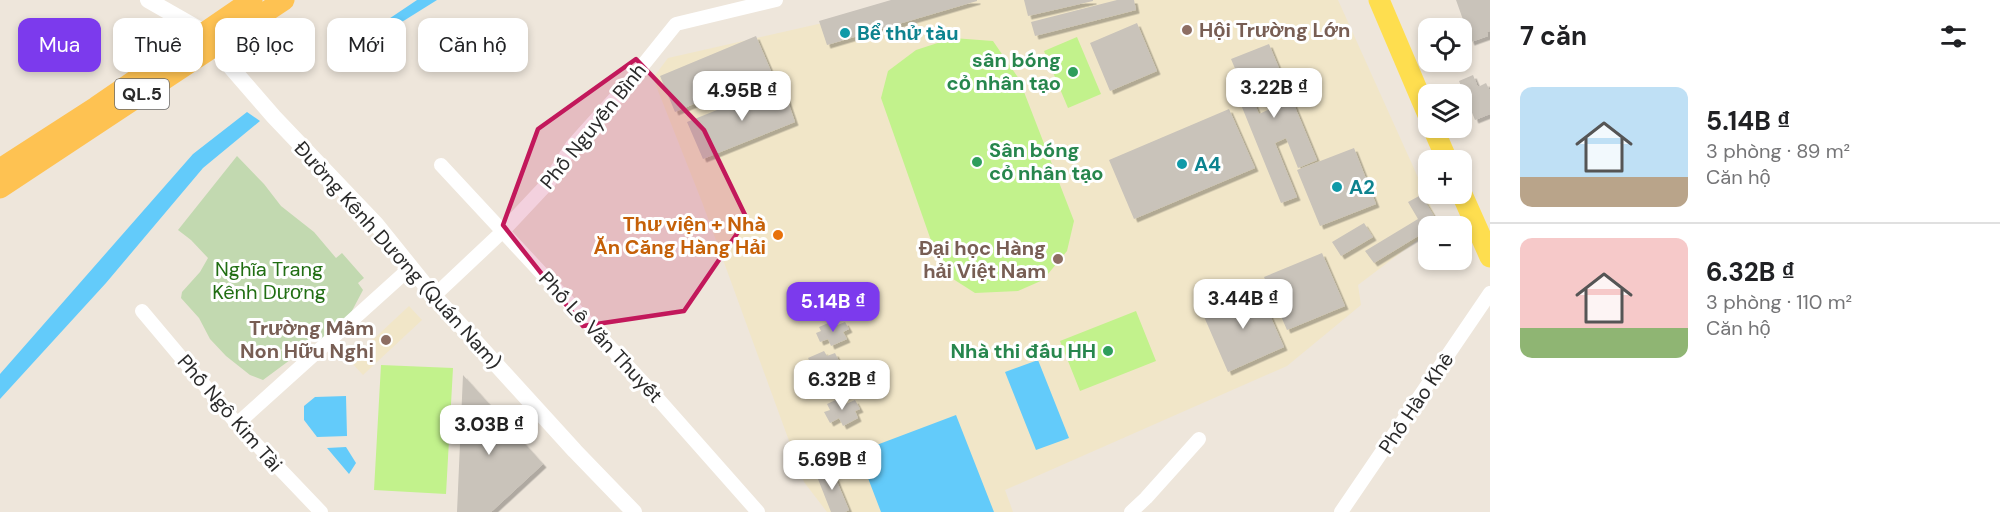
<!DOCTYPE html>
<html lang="vi">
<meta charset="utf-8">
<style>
:root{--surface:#fff;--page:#f2f2f2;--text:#202124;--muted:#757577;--line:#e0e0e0;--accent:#7c3aed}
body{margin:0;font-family:"DM Sans",sans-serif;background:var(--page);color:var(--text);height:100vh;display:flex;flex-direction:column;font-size:22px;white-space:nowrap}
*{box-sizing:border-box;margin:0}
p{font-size:20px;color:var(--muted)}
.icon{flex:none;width:33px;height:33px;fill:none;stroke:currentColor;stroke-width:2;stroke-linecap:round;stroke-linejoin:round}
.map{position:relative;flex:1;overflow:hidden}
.panel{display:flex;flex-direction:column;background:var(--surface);width:510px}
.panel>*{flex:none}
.guide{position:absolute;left:18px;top:18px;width:570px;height:54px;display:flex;gap:12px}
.fabs{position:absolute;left:1418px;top:18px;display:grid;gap:12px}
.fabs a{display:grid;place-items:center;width:54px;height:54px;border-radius:12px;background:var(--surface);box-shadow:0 3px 9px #0003;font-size:30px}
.price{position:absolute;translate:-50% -51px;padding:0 14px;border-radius:12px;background:#fff;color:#222;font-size:20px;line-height:39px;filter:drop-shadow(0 2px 3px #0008)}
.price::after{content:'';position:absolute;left:50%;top:36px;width:18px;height:14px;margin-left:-9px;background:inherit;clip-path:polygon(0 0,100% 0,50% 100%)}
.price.selected{background:var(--accent);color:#fff}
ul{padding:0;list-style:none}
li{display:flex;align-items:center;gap:18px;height:150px;padding:0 30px}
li+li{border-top:2px solid var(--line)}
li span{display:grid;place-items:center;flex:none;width:168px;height:120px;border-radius:12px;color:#555}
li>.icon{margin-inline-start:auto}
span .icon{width:72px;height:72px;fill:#fffc;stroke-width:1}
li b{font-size:26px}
h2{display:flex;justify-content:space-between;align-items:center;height:72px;padding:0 30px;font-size:26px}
.pill{padding:0 21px;border-radius:12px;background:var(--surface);box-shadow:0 3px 9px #0003;font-size:21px;line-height:54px}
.pill.selected{background:var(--accent);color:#fff}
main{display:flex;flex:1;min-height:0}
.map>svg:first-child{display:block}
.education{fill:#f1e6c8}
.cemetery{fill:#c2d9b0}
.pitch{fill:#c2f28c}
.water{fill:#63cbfa}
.building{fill:#c9c3ba;filter:url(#shadow)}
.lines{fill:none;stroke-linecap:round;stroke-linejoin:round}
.minor{stroke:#fff;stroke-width:14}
.tertiary{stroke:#fff;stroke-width:16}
.primary{stroke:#fede4f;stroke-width:21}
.trunk{stroke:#fec252;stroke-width:21}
.marked{fill:#c2185b;fill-opacity:0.2;stroke:#c2185b;stroke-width:4.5;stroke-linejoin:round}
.education-dot{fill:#8d6e63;stroke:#fff;stroke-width:2}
.culture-dot{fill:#0f9aa8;stroke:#fff;stroke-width:2}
.leisure-dot{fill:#2e9e5b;stroke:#fff;stroke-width:2}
.food-dot{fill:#e8710a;stroke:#fff;stroke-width:2}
.labels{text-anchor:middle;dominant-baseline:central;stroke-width:6;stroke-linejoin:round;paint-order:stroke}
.shield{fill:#fff;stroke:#6a6a6a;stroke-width:1.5}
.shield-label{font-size:18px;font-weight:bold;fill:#2a2a2a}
.education-label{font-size:20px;font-weight:bold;fill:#785e54;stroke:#fff;text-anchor:end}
.culture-label{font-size:20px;font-weight:bold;fill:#0d838f;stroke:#fff;text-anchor:start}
.leisure-label{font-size:20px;font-weight:bold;fill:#27864d;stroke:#fff;text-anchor:end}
.street-label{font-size:20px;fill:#2a2a2a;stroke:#fff}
.food-label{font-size:20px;font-weight:bold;fill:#c56008;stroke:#fff;text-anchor:end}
.park-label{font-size:20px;fill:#216e13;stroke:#fff}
</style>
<main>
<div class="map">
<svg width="1490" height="512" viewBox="0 0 1490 512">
<defs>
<filter id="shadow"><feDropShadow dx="3.5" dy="3.5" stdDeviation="0" flood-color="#0004"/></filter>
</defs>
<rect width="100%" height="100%" fill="#eee6db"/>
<!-- education -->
<path class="education" d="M924,0H1338L1439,224L1435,226H1428V232L1358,285L1361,305L1287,366L1005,490L1013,512H827L804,482L702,202L653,78L668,58Z
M409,306L422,320L363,375L350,361Z"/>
<!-- cemetery -->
<path class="cemetery" d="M237,156L264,184L281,206L314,232L336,258L342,253L364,278L358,283L363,290L345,324L323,343L318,336L304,346L297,349L291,342L281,350L290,360L263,380L250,375L226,356L210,339L199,318L181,298L182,292L200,272L208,258L191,240L178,230Z"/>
<!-- pitch -->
<path class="pitch" d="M1077,37L1101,94L1068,108L1044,51Z
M953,38L993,41L1019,79L1074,221L1067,251L1043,280L1018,291L975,293L950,277L934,249L881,98L888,71L916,50Z
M1136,311L1156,361L1080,391L1060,341Z
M381,365L453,368L446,494L374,490Z"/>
<!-- water -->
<path class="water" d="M417,0H437L365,45L362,37Z
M247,112L260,121L203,168L106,283L0,399V374L193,154Z
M1038,360L1069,438L1036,450L1005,372Z
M346,396L347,436L317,437L304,420V406L315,397Z
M956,415L994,512H881L858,452Z
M346,447L356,463L349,474L327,448Z"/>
<!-- building -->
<path class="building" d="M891,0H977V1L827,45L819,21Z
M1024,0H1093V1L1028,16Z
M1117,0H1134L1136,10L1035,36L1031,22Z
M1456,0H1490V31L1487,32L1488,36L1471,42Z
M1137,23L1157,71L1110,91L1090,43Z
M756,36L771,71L675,112L660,76Z
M1269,44L1317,160L1298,168L1286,138L1275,143L1297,197L1281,203L1235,90L1247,85L1259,114L1274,107L1259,70L1239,78L1231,59Z
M1473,75L1478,87L1486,83L1490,91V114L1475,120L1459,81Z
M782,84L795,122L703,159L687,122Z
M1229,109L1255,168L1134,219L1109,160Z
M1354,148L1376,204L1320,226L1297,170Z
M1421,195L1439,224L1428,226V230L1374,263L1365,251L1418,219L1408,202Z
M1364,223L1373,237L1341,256L1332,242Z
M1322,253L1345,306L1287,330L1264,277Z
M1258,288L1284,347L1228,372L1202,312Z
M833,321L835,326L845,322L849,329L843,332L847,339L831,346L828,339L820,342L816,333L821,331L819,327Z
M824,351L827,356L835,353L839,361L833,364L836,370L822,376L819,369L809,373L805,364L810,362L808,358Z
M859,369L862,375L869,371L874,380L869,382L871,387L858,394L854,386L845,391L841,383L847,380L845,376Z
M463,375L543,464L491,512H457Z
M842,397L846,404L855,400L860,409L855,411L858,418L843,426L839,418L830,423L824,412L830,410L827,404Z
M831,467L849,510L845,512H831L816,474Z"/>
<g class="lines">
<!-- minor -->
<path class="minor" d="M441,165L651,391L758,512
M434,296L503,231L549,182L572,146L627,85L676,24L776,0
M142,311L237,424L321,512
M237,424L410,268
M1131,512L1146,498L1199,439
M1341,512L1490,293"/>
<!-- tertiary -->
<path class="tertiary" d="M148,0L204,32
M217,47L221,56L274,117L376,224L434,296L575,451L634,512"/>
<!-- primary -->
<path class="primary" d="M1379,0L1428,115
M1433,128L1447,160
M1461,192L1490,257"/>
<!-- trunk -->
<path class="trunk" d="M0,169L96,107L252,0
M0,188L284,0"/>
</g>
<!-- marked area -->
<path class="marked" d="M636,59L704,130L747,219L684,311L583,326L503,225L538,129Z"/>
<!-- markers -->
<g class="education-dot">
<circle cx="1187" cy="30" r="6"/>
<circle cx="1058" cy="259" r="6"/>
<circle cx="386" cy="340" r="6"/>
</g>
<g class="culture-dot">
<circle cx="845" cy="33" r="6"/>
<circle cx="1182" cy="164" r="6"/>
<circle cx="1337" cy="187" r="6"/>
</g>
<g class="leisure-dot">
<circle cx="1073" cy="72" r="6"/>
<circle cx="977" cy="162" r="6"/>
<circle cx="1108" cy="351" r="6"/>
</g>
<circle class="food-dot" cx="778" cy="235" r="6"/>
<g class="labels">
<!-- shield labels -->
<rect class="shield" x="115" y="79" width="54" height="30" rx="4.5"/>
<g class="shield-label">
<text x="142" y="94">QL.5</text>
</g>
<!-- education labels -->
<g class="education-label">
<text x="1199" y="30" text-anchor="start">Hội Trường Lớn</text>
<text x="1046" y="248">Đại học Hàng<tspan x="1046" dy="23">hải Việt Nam</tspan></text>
<text x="374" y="328">Trường Mầm<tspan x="374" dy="23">Non Hữu Nghị</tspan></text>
</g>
<!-- culture labels -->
<g class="culture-label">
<text x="857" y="33">Bể thử tàu</text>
<text x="1194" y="164">A4</text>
<text x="1349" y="187">A2</text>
</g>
<!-- leisure labels -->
<g class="leisure-label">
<text x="1061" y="60">sân bóng<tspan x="1061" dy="23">cỏ nhân tạo</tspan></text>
<text x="989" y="150" text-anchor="start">Sân bóng<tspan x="989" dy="23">cỏ nhân tạo</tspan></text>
<text x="1096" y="351">Nhà thi đấu HH</text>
</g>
<!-- street labels -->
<g class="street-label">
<text transform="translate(593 126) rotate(-51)">Phố Nguyễn Bình</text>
<text transform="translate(398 255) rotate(48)">Đường Kênh Dương (Quán Nam)</text>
<text transform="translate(601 337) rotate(47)">Phố Lê Văn Thuyết</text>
<text transform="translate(1416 403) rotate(-56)">Phố Hào Khê</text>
<text transform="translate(230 413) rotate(49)">Phố Ngô Kim Tài</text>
</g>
<!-- food labels -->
<g class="food-label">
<text x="766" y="224">Thư viện + Nhà<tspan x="766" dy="23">Ăn Căng Hàng Hải</tspan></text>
</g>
<!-- park labels -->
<g class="park-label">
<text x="269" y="269">Nghĩa Trang<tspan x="269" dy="23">Kênh Dương</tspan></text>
</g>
</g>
</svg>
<div class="fabs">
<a><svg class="icon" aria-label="locate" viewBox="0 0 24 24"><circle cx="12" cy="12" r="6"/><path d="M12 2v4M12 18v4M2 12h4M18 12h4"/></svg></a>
<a><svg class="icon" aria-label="layers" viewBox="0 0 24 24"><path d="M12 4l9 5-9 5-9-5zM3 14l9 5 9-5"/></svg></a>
<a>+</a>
<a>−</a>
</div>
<b class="price" style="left:1274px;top:119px">3.22B ₫</b>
<b class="price" style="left:742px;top:122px">4.95B ₫</b>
<b class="price" style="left:1243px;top:330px">3.44B ₫</b>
<b class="price selected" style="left:833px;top:333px">5.14B ₫</b>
<b class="price" style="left:842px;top:411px">6.32B ₫</b>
<b class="price" style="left:489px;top:456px">3.03B ₫</b>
<b class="price" style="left:832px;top:491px">5.69B ₫</b>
<div class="guide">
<a class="pill selected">Mua</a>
<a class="pill">Thuê</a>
<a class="pill">Bộ lọc</a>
<a class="pill">Mới</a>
<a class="pill">Căn hộ</a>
</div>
</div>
<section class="panel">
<h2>7 căn<svg class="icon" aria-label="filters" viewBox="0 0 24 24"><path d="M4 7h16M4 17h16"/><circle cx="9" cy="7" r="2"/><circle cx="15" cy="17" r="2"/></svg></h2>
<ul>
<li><span style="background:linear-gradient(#bfe0f5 75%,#b9a48a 0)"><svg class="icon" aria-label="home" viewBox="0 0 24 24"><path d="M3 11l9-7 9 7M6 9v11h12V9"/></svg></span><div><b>5.14B ₫</b><p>3 phòng · 89 m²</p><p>Căn hộ</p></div></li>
<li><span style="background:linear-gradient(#f6c9c9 75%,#8fb573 0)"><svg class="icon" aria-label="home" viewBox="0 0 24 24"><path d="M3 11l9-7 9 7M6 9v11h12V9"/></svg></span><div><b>6.32B ₫</b><p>3 phòng · 110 m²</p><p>Căn hộ</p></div></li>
</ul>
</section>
</main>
